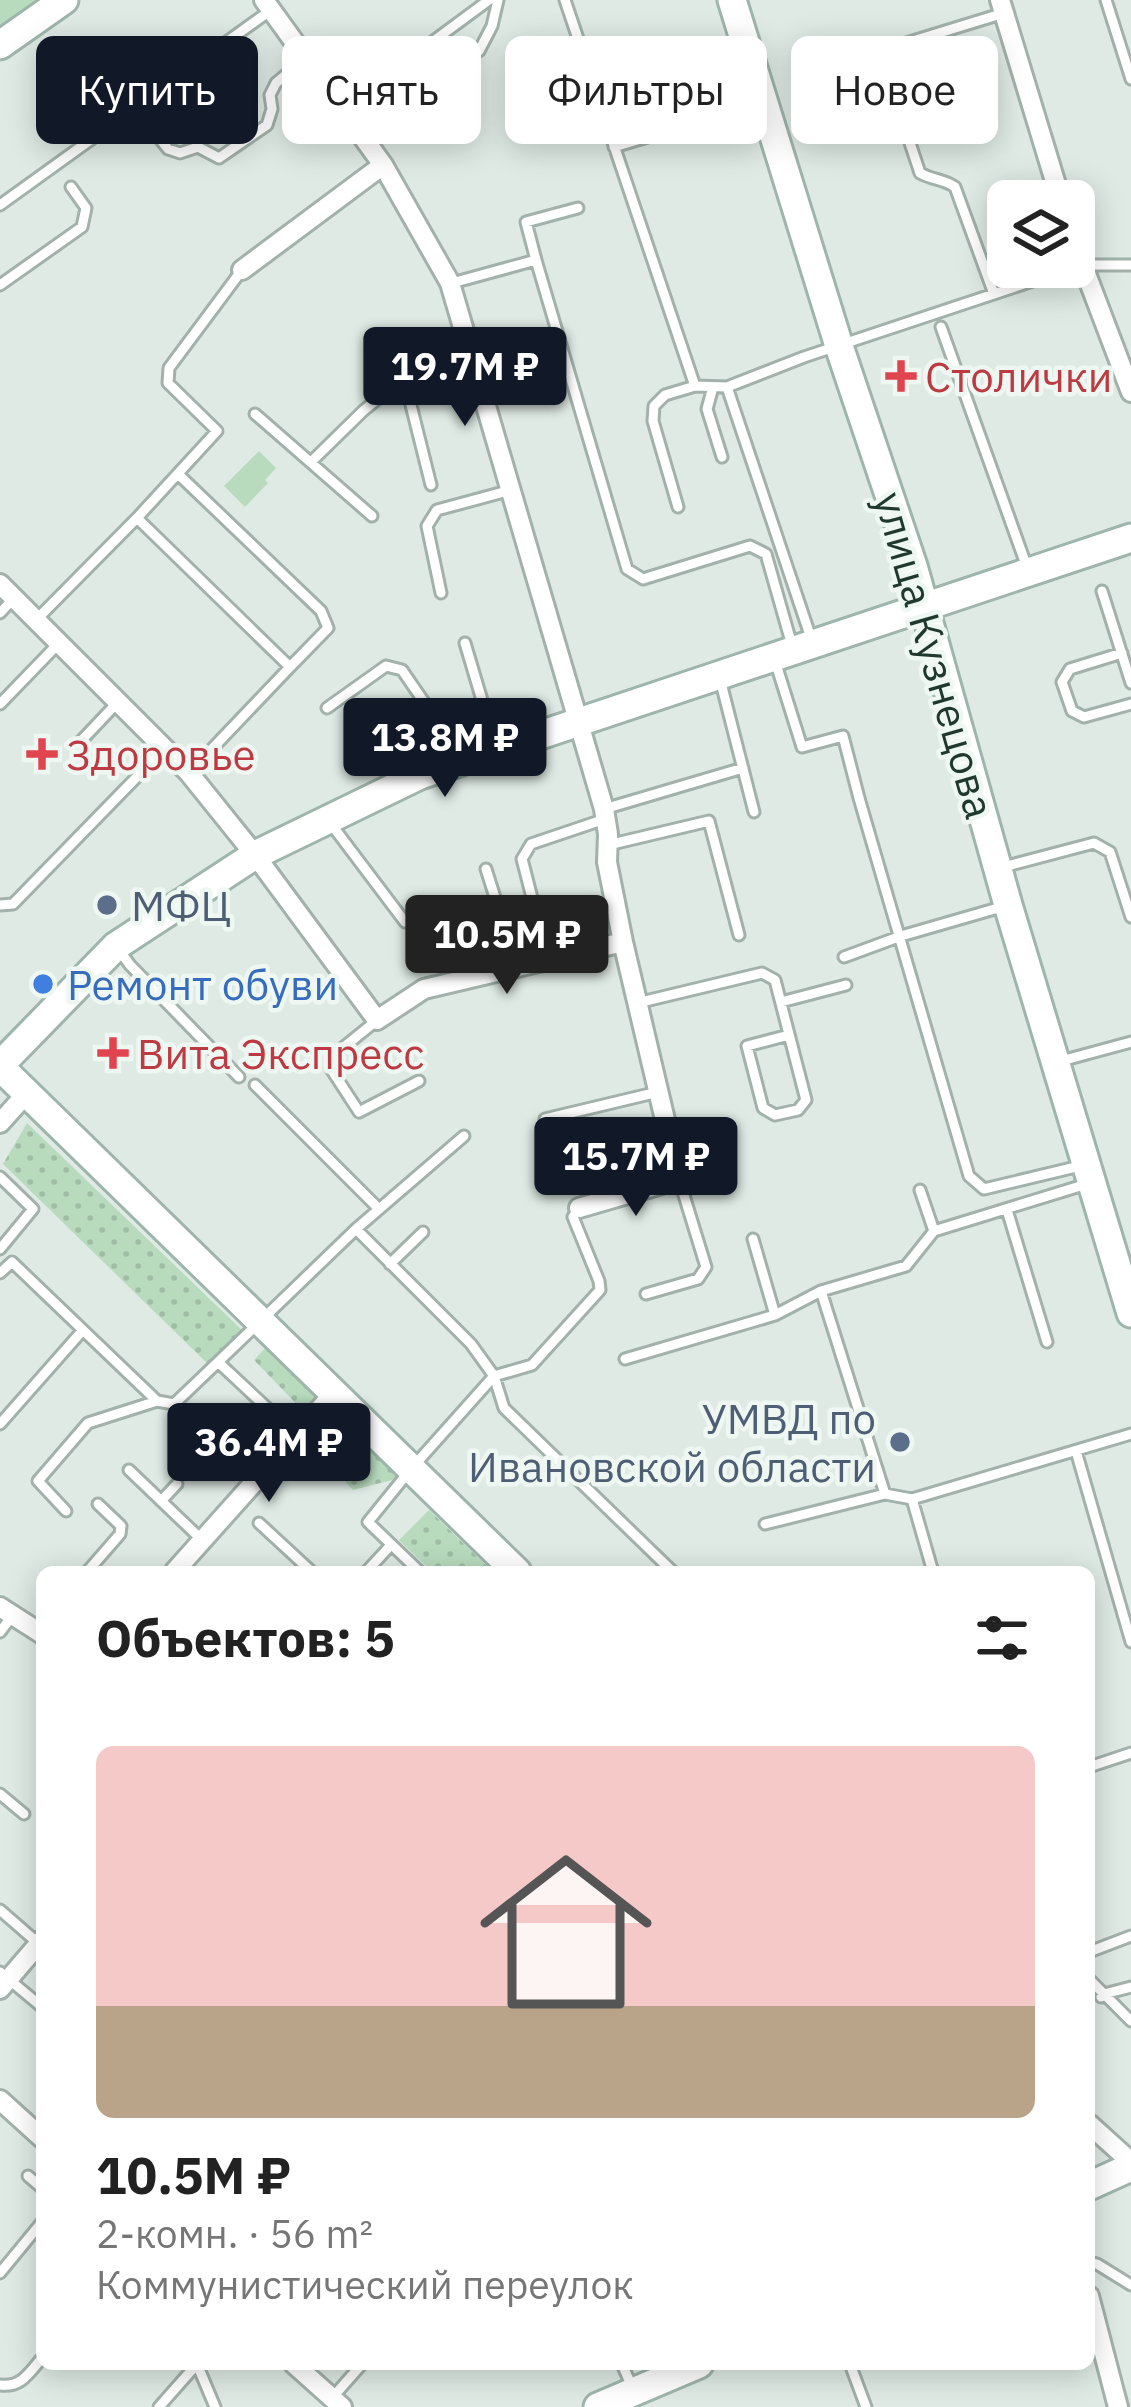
<!DOCTYPE html>
<html lang="ru">
<meta charset="utf-8">
<style>
:root{--surface:#fff;--page:#f6f6f6;--text:#222;--muted:#767676;--line:#e0e0e0;--accent:#111827}
body{margin:0;font-family:"IBM Plex Sans",sans-serif;background:var(--page);color:var(--text);height:100vh;display:flex;flex-direction:column;font-size:45px;white-space:nowrap}
*{box-sizing:border-box;margin:0}
p{font-size:39px;color:var(--muted)}
.icon{flex:none;width:66px;height:66px;fill:none;stroke:currentColor;stroke-width:2;stroke-linecap:round;stroke-linejoin:round}
.map{position:relative;flex:1;overflow:hidden}
.panel{position:absolute;left:36px;top:1566px;width:1059px;height:804px;display:flex;flex-direction:column;background:var(--surface);border-radius:18px;box-shadow:0 6px 30px #0003}
.panel>*{flex:none}
.guide{position:absolute;left:36px;top:36px;width:1059px;height:108px;display:flex;gap:24px}
.fabs{position:absolute;left:987px;top:180px;display:grid;gap:24px}
.fabs a{display:grid;place-items:center;width:108px;height:108px;border-radius:18px;background:var(--surface);box-shadow:0 6px 30px #0003;font-size:60px}
.price{position:absolute;translate:-50% -102px;padding:0 27px;border-radius:12px;background:var(--accent);color:#fff;font-size:39px;line-height:78px;filter:drop-shadow(0 3px 6px #0008)}
.price::after{content:'';position:absolute;left:50%;top:72px;width:36px;height:27px;margin-left:-18px;background:inherit;clip-path:polygon(0 0,100% 0,50% 100%)}
.price.active{background:#222;color:#fff}
ul{padding:0;list-style:none}
li{display:grid;align-content:center;gap:24px;height:636px;padding:0 60px}
li+li{border-top:3px solid var(--line)}
li span{display:grid;place-items:center;height:372px;border-radius:18px;color:#555}
li>.icon{margin-inline-start:auto}
span .icon{width:216px;height:216px;fill:#fffc;stroke-width:1}
li b{font-size:51px}
h2{display:flex;justify-content:space-between;align-items:center;height:144px;padding:0 60px;font-size:51px}
.chip{padding:0 42px;border-radius:18px;background:var(--surface);box-shadow:0 6px 30px #0003;font-size:42px;line-height:108px}
.chip.active{background:var(--accent);color:#fff}
.map>svg:first-child{display:block}
.grass{fill:url(#grass-dots)}
.park{fill:#b8dbbe}
.lines{fill:none;stroke-linecap:round;stroke-linejoin:round}
.lane-casing{stroke:#a2b1aa;stroke-width:15}
.street-casing{stroke:#a2b1aa;stroke-width:24}
.secondary-casing{stroke:#9eb5ab;stroke-width:33}
.lane{stroke:#fff;stroke-width:9}
.street{stroke:#fff;stroke-width:18}
.secondary{stroke:#fff;stroke-width:27}
.health-dot{fill:#e0444e;stroke:#eff7f2;stroke-width:4.5}
.service-dot{fill:#5c6f8a;stroke:#eff7f2;stroke-width:4.5}
.shop-dot{fill:#3f7fe0;stroke:#eff7f2;stroke-width:4.5}
.labels{text-anchor:middle;dominant-baseline:central;stroke-width:9;stroke-linejoin:round;paint-order:stroke}
.health-label{font-size:42px;fill:#be3a42;stroke:#eff7f2;text-anchor:start}
.street-label{font-size:42px;fill:#203930;stroke:#eff7f2}
.service-label{font-size:42px;fill:#4e5e75;stroke:#eff7f2;text-anchor:start}
.shop-label{font-size:42px;fill:#366cbe;stroke:#eff7f2;text-anchor:start}
</style>
<div class="map">
<svg width="1131" height="2407" viewBox="0 0 1131 2407">
<defs>
<pattern id="grass-dots" width="8" height="8" patternUnits="userSpaceOnUse" patternTransform="scale(3)"><rect width="8" height="8" fill="#b8dbbe"/><path d="M2 2h.1M6 6h.1" fill="none" stroke="#9ebda4" stroke-width="1.8" stroke-linecap="round"/></pattern>
</defs>
<rect width="100%" height="100%" fill="#dfeae4"/>
<!-- grass -->
<path class="grass" d="M27,1123L243,1331L212,1368L3,1164Z
M268,1345L327,1405L312,1420L254,1360Z
M345,1419L400,1478L353,1490L316,1451Z
M429,1510L493,1572H432L399,1540Z"/>
<!-- park -->
<path class="park" d="M0,0H68L0,48Z
M259,451L276,468L265,480L268,483L245,507L224,486Z"/>
<g class="lines">
<!-- lane casing -->
<g class="lane-casing">
<path id="lane" d="M565,0L695,386L727,387L811,638
M1106,0L1131,79
M434,75L420,51L489,0
M135,108L168,149L180,153L198,147L219,158L267,125L272,109L270,95L276,83L306,58
M359,131L434,75L479,51L492,26L498,0
M614,147L758,104
M0,205L271,10
M536,260L627,569L643,579L750,546L766,554L793,649
M452,283L536,260L526,222L578,208
M0,285L82,227L86,208L71,187
M994,294L955,187C944,179 932,180 920,173L883,62L890,48L1004,13
M941,327L1028,570
M404,377L431,485
M713,387L707,409L722,457
M727,387L804,357L1081,265H1131
M255,414L372,516
M311,462L363,411L428,357L468,345
M678,507L653,421L654,406L665,395L695,386
M137,518L290,667L328,628L321,611L178,474
M1102,591L1131,683
M441,593L427,526L437,510L511,490
M0,613L14,598
M36,620L137,518L217,431L168,383L169,368L242,270
M465,643L495,744
M1122,653L1070,669L1062,682L1072,711L1084,717L1131,704
M775,661L802,747L843,736L859,798L969,1176L984,1189L1080,1166
M720,679L754,812
M0,704L59,643
M327,708L386,666L402,670L461,756
M81,741L118,702
M190,772L290,667
M604,809L743,768
M331,824L405,922
M608,845L709,821L739,935
M1003,867L1094,843L1110,852L1131,917
M486,869L517,967
M0,905L13,904L165,748
M538,921L522,859L531,844L605,819
M119,950L130,965L239,1077
M844,957L901,936L1005,906
M781,1002L846,985
M637,1003L762,973L775,980L806,1100L798,1110L775,1115L763,1108L747,1046L789,1035
M376,1021L334,1055L331,1069L359,1112L419,1081
M1061,1061L1131,1042
M255,1085L379,1209
M545,1119L658,1092
M0,1177L33,1209L0,1249
M920,1190L934,1231
M1007,1210L1047,1342
M356,1229L471,1344L494,1376L504,1408L673,1572
M753,1239L775,1315
M390,1264L423,1232
M0,1273L12,1262L157,1401L174,1404L218,1362
M646,1294L698,1279L706,1267L679,1179
M625,1359L775,1315L821,1291
M0,1424L83,1330
M295,1434L218,1362L356,1229L464,1136
M1076,1451L1131,1642
M129,1470L202,1540
M912,1499L1131,1434
M161,1501L177,1484
M66,1511L38,1481L88,1423L157,1401
M259,1523L312,1572
M765,1524L885,1494
M87,1572L120,1534L121,1526L98,1504
M366,1572L391,1545
M420,1572L368,1522L411,1469L494,1376L532,1365L600,1290L599,1281L573,1217L579,1208
M933,1572L912,1499L885,1494L821,1291L906,1266L934,1231L1090,1183
M0,1632L13,1615
M1089,1767L1131,1753
M0,1794L24,1814
M0,1910L39,1944
M1089,1952L1131,1936
M0,1972L42,2007
M1089,1979L1104,1994L1131,1987
M1101,1997L1104,1994L1131,2021
M28,2176L42,2188
M1089,2262L1097,2264L1131,2285
M0,2273L42,2222
M197,2364L215,2407
M622,2364L632,2387
M850,2364L866,2407
M0,2385C21,2388 29,2373 42,2358
M332,2398L362,2364
M159,2407L197,2364"/>
</g>
<!-- street casing -->
<g class="street-casing">
<path id="street" d="M264,0L383,165L450,283L604,809L608,834L607,862L623,942L679,1179L579,1208
M1000,0L1061,201
M1074,242L1131,392
M242,270L383,165
M0,584L189,773L255,855L377,1020L424,989L623,942
M0,1123L27,1093
M174,1572L334,1393
M0,1607L42,1634
M0,1989L42,1940
M0,2100L42,2138
M1089,2124L1131,2162
M1089,2296L1118,2407
M294,2364L342,2407"/>
</g>
<!-- secondary casing -->
<g class="secondary-casing">
<path id="secondary" d="M732,0L839,346L913,566L1008,905L1131,1313
M0,45L64,0
M0,1065L116,946L255,855L420,775L1131,538
M0,1067L517,1572
M1089,2186L1131,2167
M598,2407L699,2364"/>
</g>
<!-- lane -->
<use href="#lane" class="lane"/>
<!-- street -->
<use href="#street" class="street"/>
<!-- secondary -->
<use href="#secondary" class="secondary"/>
</g>
<!-- markers -->
<g class="health-dot">
<path d="M895 358h12v12h12v12h-12v12h-12v-12h-12v-12h12z"/>
<path d="M36 736h12v12h12v12h-12v12h-12v-12h-12v-12h12z"/>
<path d="M107 1035h12v12h12v12h-12v12h-12v-12h-12v-12h12z"/>
</g>
<g class="service-dot">
<circle cx="107" cy="905" r="12"/>
<circle cx="900" cy="1442" r="12"/>
</g>
<circle class="shop-dot" cx="43" cy="984" r="12"/>
<g class="labels">
<!-- health labels -->
<g class="health-label">
<text x="925" y="376">Столички</text>
<text x="66" y="754">Здоровье</text>
<text x="137" y="1053">Вита Экспресс</text>
</g>
<!-- street labels -->
<g class="street-label">
<text transform="translate(935 655) rotate(74)">улица Кузнецова</text>
</g>
<!-- service labels -->
<g class="service-label">
<text x="131" y="905">МФЦ</text>
<text x="876" y="1418" text-anchor="end">УМВД по<tspan x="876" dy="48">Ивановской области</tspan></text>
</g>
<!-- shop labels -->
<g class="shop-label">
<text x="67" y="984">Ремонт обуви</text>
</g>
</g>
</svg>
<div class="fabs">
<a><svg class="icon" aria-label="layers" viewBox="0 0 24 24"><path d="M12 4l9 5-9 5-9-5zM3 14l9 5 9-5"/></svg></a>
</div>
<b class="price" style="left:465px;top:429px">19.7M ₽</b>
<b class="price" style="left:445px;top:800px">13.8M ₽</b>
<b class="price active" style="left:507px;top:997px">10.5M ₽</b>
<b class="price" style="left:636px;top:1219px">15.7M ₽</b>
<b class="price" style="left:269px;top:1505px">36.4M ₽</b>
<div class="guide">
<a class="chip active">Купить</a>
<a class="chip">Снять</a>
<a class="chip">Фильтры</a>
<a class="chip">Новое</a>
</div>
<section class="panel">
<h2>Объектов: 5<svg class="icon" aria-label="filters" viewBox="0 0 24 24"><path d="M4 7h16M4 17h16"/><circle cx="9" cy="7" r="2"/><circle cx="15" cy="17" r="2"/></svg></h2>
<ul>
<li><span style="background:linear-gradient(#f6c9c9 70%,#b9a48a 0)"><svg class="icon" aria-label="home" viewBox="0 0 24 24"><path d="M3 11l9-7 9 7M6 9v11h12V9"/></svg></span><div><b>10.5M ₽</b><p>2-комн. · 56 m²</p><p>Коммунистический переулок</p></div></li>
</ul>
</section>
</div>
